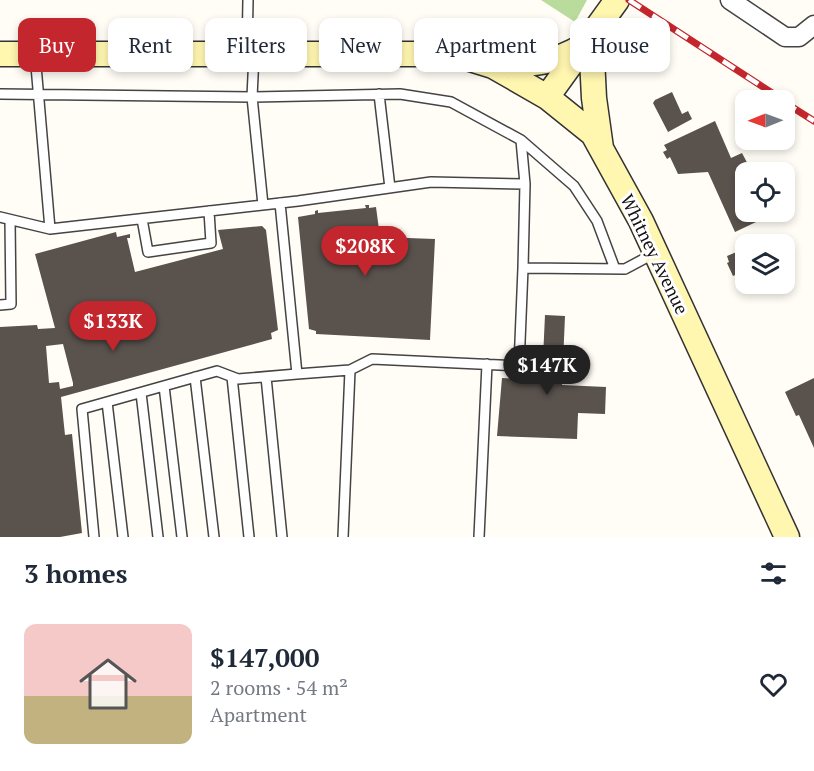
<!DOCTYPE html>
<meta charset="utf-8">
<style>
:root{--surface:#fff;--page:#f2f2f3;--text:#1f2937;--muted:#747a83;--accent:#c4262e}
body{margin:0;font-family:"PT Serif",serif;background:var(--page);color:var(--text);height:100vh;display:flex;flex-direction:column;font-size:22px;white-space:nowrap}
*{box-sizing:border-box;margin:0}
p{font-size:20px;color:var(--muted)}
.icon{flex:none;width:33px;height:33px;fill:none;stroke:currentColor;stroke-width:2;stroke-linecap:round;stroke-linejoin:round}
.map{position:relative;height:537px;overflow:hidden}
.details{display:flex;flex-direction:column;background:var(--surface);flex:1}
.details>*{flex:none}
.hud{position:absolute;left:18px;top:18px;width:778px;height:54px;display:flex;gap:12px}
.needle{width:39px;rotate:269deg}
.buttons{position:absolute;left:735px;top:90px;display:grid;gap:12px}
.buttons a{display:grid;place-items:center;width:60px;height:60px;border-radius:12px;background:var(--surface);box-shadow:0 3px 9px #0003;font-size:30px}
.price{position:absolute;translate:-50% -51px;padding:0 14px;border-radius:21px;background:var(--accent);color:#fff;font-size:20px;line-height:39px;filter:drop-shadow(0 2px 3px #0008)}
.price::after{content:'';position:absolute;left:50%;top:36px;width:18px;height:14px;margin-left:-9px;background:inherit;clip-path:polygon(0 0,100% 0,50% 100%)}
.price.selected{background:#222;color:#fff}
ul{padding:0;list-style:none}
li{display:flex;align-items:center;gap:18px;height:150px;padding:0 24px}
li span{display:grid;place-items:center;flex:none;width:168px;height:120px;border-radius:12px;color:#555}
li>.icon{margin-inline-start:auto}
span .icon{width:72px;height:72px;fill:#fffc;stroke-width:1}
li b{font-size:26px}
h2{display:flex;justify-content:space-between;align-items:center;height:72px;padding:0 24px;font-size:26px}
.chip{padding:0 21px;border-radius:12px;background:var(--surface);box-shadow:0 3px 9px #0003;font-size:21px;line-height:54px}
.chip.selected{background:var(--accent);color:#fff}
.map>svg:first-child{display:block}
.forest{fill:#b9dc9c}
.building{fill:#5a524d;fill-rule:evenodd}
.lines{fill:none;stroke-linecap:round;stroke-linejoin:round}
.lane-casing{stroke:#444;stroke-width:12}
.street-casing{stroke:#444;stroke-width:21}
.secondary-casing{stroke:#333;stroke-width:27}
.lane{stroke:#fff;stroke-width:9}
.street{stroke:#fff;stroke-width:18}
.secondary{stroke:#fff6b0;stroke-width:24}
.rail-casing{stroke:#c4262e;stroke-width:7}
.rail{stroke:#fff;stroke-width:4.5;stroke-dasharray:14;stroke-linecap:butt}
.labels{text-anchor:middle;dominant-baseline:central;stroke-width:6;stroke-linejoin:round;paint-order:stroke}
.street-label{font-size:18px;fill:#111;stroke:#fff}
</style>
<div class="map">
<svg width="814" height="537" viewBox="0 0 814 537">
<rect width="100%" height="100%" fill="#fffdf5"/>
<!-- forest -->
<path class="forest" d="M541,0H587L575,22Z"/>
<!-- building -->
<path class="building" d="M672,92L682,114L688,111L692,119L668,132L653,103L655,100Z
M715,121L731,158L742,153L752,172H746V212H770L771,215L735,232L708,172L678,174L670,157L667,159L663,152L667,150L664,145Z
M365,205H369V208L376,207L380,237L435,239L430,340L316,334V331L309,329L298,217L315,214V211L318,210V213L366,208Z
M262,226L266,230L278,330L271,333L272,339L61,397L65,435L72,434L82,533L60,537H0V327L37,325L38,329L55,328L35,254L116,232L117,237L130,234V238H127L135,272L223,249L218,230ZM63,344L73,383V386L60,389L59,382L49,383L46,346Z
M746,248V270L733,276L727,263L729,262L727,256Z
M545,315L565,316L562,385L606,387L605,414L578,413L577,439L497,436L502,378L542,380Z
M814,378V448L799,415L796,416L785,392Z"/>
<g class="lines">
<!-- lane casing -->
<g class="lane-casing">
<path id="lane" d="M35,54L50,229L298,201L431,182L525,184L523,268L625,269L655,253
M247,54L248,0
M254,55L252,97L263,205
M0,94L252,97L400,94L451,102L521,140L525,184
M379,94L390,188
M521,140L574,186L597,221L615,269
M0,217L50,229
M142,219L148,252L211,243L209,211
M0,305L11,304L10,220
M297,374L350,370
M195,377L214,537
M232,377L249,537
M266,377L282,537
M164,386L182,537
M141,393L158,537
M107,402L123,537
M94,537L82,409L217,371L238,379L297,374L280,203
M343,537L350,370L372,359L519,366L523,268
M479,537L487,364"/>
</g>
<!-- street casing -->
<g class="street-casing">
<path id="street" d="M730,0L785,37H799L814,25"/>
</g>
<!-- secondary casing -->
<g class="secondary-casing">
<path id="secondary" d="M591,38L594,98L601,148
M0,54H425L464,57L493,66L547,97L593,134L641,221L787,537
M493,66C529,64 551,65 583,46
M547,97L617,0"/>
</g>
<!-- lane -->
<use href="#lane" class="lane"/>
<!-- street -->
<use href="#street" class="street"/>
<!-- secondary -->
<use href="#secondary" class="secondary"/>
<!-- rail casing -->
<g class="rail-casing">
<path id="rail" d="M629,0L783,100
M784,102L814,121"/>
</g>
<!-- rail -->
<use href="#rail" class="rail"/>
</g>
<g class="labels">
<!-- street labels -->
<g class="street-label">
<text transform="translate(655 254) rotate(64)">Whitney Avenue</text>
</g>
</g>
</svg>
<div class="buttons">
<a><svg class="needle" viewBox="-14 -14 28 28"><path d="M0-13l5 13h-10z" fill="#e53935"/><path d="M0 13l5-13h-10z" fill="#747a83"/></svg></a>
<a><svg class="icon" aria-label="locate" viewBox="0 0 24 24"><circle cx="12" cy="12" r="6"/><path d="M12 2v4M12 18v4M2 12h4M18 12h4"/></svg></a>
<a><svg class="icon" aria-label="layers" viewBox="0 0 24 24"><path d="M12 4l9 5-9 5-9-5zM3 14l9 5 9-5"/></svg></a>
</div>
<b class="price" style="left:365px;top:277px">$208K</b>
<b class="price" style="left:113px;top:352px">$133K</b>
<b class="price selected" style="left:547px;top:396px">$147K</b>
<div class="hud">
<a class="chip selected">Buy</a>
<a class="chip">Rent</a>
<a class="chip">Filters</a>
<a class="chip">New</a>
<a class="chip">Apartment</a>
<a class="chip">House</a>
</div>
</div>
<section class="details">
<h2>3 homes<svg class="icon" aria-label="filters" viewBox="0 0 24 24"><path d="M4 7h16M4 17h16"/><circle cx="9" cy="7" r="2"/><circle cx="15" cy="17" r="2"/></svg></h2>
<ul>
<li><span style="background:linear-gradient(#f6c9c9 60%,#c2b280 0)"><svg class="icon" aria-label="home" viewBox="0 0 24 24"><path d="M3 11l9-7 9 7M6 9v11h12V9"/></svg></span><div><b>$147,000</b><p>2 rooms · 54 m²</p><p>Apartment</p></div><svg class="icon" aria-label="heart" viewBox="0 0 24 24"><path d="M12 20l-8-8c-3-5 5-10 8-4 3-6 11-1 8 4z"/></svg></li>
</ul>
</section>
